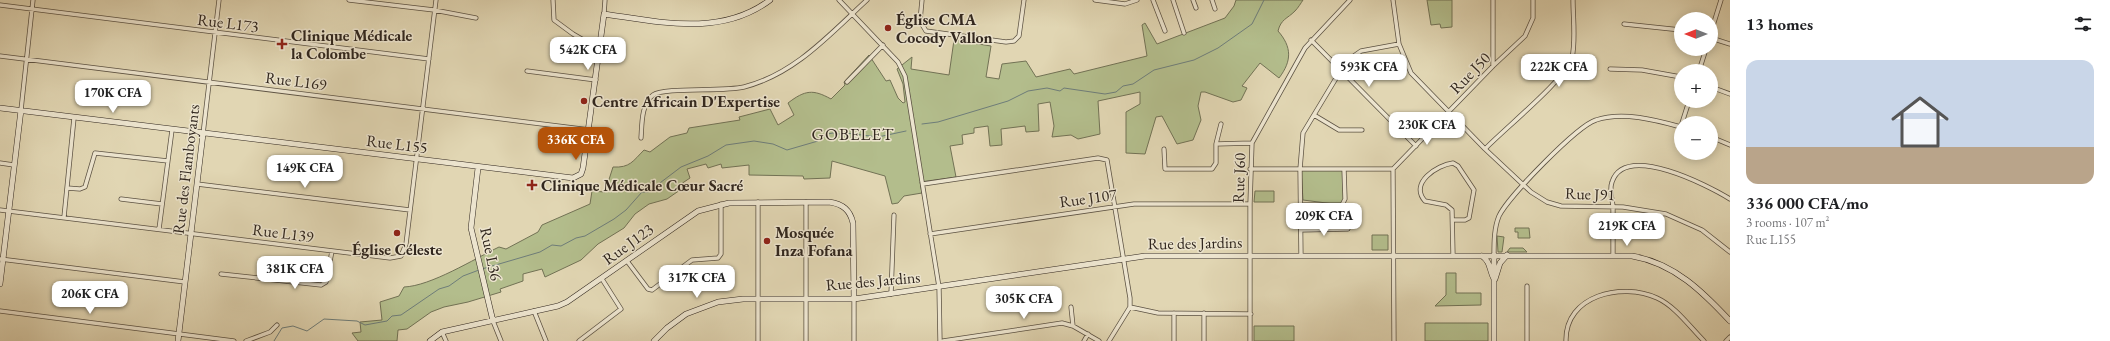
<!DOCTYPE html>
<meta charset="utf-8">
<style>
:root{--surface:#fff;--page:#f2f2f2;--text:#202124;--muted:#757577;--accent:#b45309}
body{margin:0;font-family:"EB Garamond",serif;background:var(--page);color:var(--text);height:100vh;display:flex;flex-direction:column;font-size:15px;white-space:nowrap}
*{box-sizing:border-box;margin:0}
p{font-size:13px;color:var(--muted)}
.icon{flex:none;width:22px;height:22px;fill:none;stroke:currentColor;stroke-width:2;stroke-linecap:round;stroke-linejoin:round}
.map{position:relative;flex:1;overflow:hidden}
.drawer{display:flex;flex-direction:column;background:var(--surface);width:380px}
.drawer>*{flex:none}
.needle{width:26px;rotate:270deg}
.fabs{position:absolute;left:1674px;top:12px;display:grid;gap:8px}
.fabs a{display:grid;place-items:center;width:44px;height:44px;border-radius:50%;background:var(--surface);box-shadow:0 2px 10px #0003;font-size:20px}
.price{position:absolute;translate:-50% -34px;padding:0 9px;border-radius:8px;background:#fff;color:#222;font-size:13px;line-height:26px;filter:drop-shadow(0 1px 2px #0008)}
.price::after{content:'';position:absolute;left:50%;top:24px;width:12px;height:9px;margin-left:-6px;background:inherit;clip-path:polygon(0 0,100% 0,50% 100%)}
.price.selected{background:var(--accent);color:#fff}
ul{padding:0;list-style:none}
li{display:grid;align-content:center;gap:8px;height:212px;padding:0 16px}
li span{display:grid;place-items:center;height:124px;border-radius:12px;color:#555}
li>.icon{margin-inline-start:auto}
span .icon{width:72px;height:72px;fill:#fffc;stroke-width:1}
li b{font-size:17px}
h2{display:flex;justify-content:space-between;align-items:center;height:48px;padding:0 16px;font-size:17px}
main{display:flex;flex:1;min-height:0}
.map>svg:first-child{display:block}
.green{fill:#b3bd8c;stroke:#727255}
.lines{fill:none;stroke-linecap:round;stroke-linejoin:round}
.stream{stroke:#6e7d7a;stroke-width:1}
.street-casing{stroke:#5c5243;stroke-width:5}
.secondary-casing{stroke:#30261e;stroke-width:6}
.street{stroke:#ece4ce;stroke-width:3.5}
.secondary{stroke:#ece4ce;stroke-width:5}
.poi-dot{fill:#8f2418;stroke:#ece4ce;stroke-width:1.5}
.labels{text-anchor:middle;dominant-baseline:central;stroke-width:3;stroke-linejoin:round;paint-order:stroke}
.poi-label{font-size:16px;font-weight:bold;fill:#30261e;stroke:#ece4ce;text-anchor:start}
.street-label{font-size:16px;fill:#30261e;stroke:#ece4ce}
.neighbourhood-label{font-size:17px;letter-spacing:1px;fill:#30261e;stroke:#ece4ce}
</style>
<main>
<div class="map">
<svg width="1730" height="341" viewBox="0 0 1730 341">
<rect width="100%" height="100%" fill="#e1d6b3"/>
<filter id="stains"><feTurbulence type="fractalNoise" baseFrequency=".005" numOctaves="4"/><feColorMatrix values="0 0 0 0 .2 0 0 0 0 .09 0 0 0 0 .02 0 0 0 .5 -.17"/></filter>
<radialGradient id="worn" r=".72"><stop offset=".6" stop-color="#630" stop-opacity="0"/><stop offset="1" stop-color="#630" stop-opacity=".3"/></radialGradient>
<!-- green -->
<path class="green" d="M1236,0H1303C1301,3 1298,8 1295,11C1287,19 1281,19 1278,31C1292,47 1292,61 1279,78L1260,63L1242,86L1247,88L1241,100L1233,102L1205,92H1201L1198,106L1201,120L1193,140L1177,144L1162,116L1156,117L1145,154L1126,153V112L1140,104V92L1098,101L1100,134L1078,139L1071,135L1052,137L1054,126L1050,102L1038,104L1039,131L1026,132L1025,126L1001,129L1002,145L990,146L988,126L974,128V133L962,135L963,144L950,146L956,177L920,182L922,193L904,196L898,203L892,204L885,176L832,161L830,178L804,179L803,176L749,175V165L722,168L721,164L708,168L706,164L687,169L690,178L678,186L680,190L667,199L649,204L635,214L624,228L598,244L581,260L545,277L542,269L523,274V281L500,289L501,292L468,302L444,307L431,312L407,329L398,330L397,341H358L352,333L361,332L360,322L382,320L380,302L399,296L404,287C431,286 474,259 499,247L506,249L538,232L542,225L590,204L592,191L605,192L613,167C630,168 633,161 644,150L650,152L670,137L687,133L689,128L740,120L739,117L770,109L778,125L794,115L788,103C805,90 813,89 831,99L845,85L844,82L869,55L886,81L890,80L898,98L903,103L905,102L903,84L897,69L912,57L911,69L949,75L954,40L991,46L986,77L999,79L1002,64L1026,61L1036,77L1070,69L1074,74L1147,56L1142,25L1145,23L1157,44L1225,18L1234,6Z
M1427,0H1452V27L1441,28L1440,24L1431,25Z
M1301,170H1343L1344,201L1342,205L1303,200Z
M1255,191H1274V202H1254Z
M1515,228H1529L1530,238H1518V232H1515Z
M1372,235H1388V250H1372Z
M1497,236L1504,237L1502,252H1498Z
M1510,248H1523L1527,252H1507Z
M1446,273H1456V293H1481V305L1435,306L1446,295Z
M1425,323H1488V341H1425Z
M1254,326H1294V341H1254Z"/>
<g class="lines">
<!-- stream -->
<path class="stream" d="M922,124L938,122L1008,101L1028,91L1047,88L1060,91L1064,88L1105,94L1116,92L1123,86L1133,84L1154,70L1194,60L1218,48L1252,24L1264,0
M482,269L540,252L552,245L561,246L576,238L585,236L614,219L626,210L642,192H648L681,167L708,156L726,145L754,141L773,144L787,150L818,141L827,134L833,133L840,134L846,133L878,137L906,131
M274,341L282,328L293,326L307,331L324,319L357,321L365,325L387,321L392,316L401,315L439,289L449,286L463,276L479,270"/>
<!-- street casing -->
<g class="street-casing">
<path id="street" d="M349,0L434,10L476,18
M553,0L554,20L573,34L599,49
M839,0L898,62L905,76L939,287L940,341
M922,0L920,21L926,31L1006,42L1014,41L1019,36L1024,0
M1095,0L1125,4L1137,0
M1153,0L1165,31
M1173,0L1184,33
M1193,0L1196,8
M1212,0L1215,9
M1393,0L1399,44L1411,73L1485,149L1531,192L1547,202L1561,206L1623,207L1666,214L1702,230L1730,252
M1493,0V66
M0,5L429,59
M604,14L605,0
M1624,24L1681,30
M1711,32L1721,0
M1711,38L1730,44
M1311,40L1416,146
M0,56L590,130
M1610,69L1642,70L1681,77
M527,71L596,80
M1699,71L1706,49
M847,82L883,45
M1711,87L1730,94
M21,110L33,0
M1314,115L1339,130H1362
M1682,123L1689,101
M203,134L219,0
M1711,137L1730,145
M641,138C642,125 641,104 653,95C664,87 723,92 744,87C795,74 830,34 867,0
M1216,144L1252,143
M1164,149L1165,169H1212L1216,163V144L1221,124
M1485,149C1502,131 1568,77 1572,58C1576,40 1573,19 1573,0
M0,163L14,165
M1250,169H1393L1493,66L1525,36L1533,18V0
M1393,169L1394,341
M197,184L410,210
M923,184L1098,158L1107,160L1130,298V307L1109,341
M67,188L80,189L85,187L95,153L168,161
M121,199L162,204
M806,202V341
M1301,205H1342L1345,199L1344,169
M0,210L390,258L401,256L406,244L436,0
M64,217L74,118
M159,229L172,130
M1301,230L1348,229
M930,234L1134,204H1250
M1453,255L1452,210L1446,205L1425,201C1409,183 1437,165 1453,163L1458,166L1474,190L1469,218L1465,220H1453
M1494,255C1494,242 1494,228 1499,216C1508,197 1577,126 1596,120C1622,111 1656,120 1681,127
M1613,255C1613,239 1613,223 1613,206C1612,198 1609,190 1612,182C1625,142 1709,186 1730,199
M1301,256L1300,169L1303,133L1341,70L1351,58L1361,51L1399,44
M0,259L185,282
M627,261L648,289L652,290L692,260L718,258L721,254V204
M221,274L321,285L326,282L332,251
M1527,286V341
M891,294L894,215
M1071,307L1073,326
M1130,307L1158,313L1251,314
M0,311L234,341
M534,311L546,341
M1174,313V341
M493,321L501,341
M442,332L446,341
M246,341L270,332L277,325
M579,341L621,309L602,279
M758,341V202
M854,341V299
M943,341L1062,323L1073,326L1099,341
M1084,341L1088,334
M1204,341V313
M1250,341V204L1252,143L1305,48L1350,0
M1566,341C1565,295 1622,282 1657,298C1675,306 1690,327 1704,341
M1726,341L1730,337"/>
</g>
<!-- secondary casing -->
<g class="secondary-casing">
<path id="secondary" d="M0,108L573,178L581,174L583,168L604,14C660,22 721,37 770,0
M478,168L471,228L493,321
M1494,255V341
M1482,256C1491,262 1489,270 1494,279
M1495,279L1500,263L1507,255
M0,284L21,110
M178,341L203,134
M430,341L442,332L558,306L567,302L698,211L729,203L829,202C843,204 850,210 853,223L854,299
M654,341L667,328L686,314L718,302L743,299H854L1145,256H1632C1674,263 1703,292 1730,321"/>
</g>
<!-- street -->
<use href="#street" class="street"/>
<!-- secondary -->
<use href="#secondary" class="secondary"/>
</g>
<!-- markers -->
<g class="poi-dot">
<circle cx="888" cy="28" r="4"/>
<path d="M280 38h4v4h4v4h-4v4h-4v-4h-4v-4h4z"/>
<circle cx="584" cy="101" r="4"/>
<path d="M530 179h4v4h4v4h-4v4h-4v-4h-4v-4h4z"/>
<circle cx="397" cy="233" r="4"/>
<circle cx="767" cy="241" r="4"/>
</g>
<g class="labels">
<!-- poi labels -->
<g class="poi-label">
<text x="896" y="19">Église CMA<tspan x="896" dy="18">Cocody Vallon</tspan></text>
<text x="291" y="35">Clinique Médicale<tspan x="291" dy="18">la Colombe</tspan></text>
<text x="592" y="101">Centre Africain D'Expertise</text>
<text x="541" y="185">Clinique Médicale Cœur Sacré</text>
<text x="775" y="232">Mosquée<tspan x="775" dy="18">Inza Fofana</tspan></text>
<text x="397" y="249" text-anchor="middle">Église Céleste</text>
</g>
<!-- street labels -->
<g class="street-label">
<text transform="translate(228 23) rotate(7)">Rue L173</text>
<text transform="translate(1470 73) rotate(-46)">Rue J50</text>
<text transform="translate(296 81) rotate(7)">Rue L169</text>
<text transform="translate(397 144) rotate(7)">Rue L155</text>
<text transform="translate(186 169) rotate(-83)">Rue des Flamboyants</text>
<text transform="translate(1239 178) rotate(-88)">Rue J60</text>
<text transform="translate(1590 194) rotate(2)">Rue J91</text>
<text transform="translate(1088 198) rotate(-8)">Rue J107</text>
<text transform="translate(283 233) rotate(7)">Rue L139</text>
<text transform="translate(1195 243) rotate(-1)">Rue des Jardins</text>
<text transform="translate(628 244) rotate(-36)">Rue J123</text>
<text transform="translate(491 254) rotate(78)">Rue L36</text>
<text transform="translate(873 281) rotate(-5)">Rue des Jardins</text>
</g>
<!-- neighbourhood labels -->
<g class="neighbourhood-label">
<text x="853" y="134">GOBELET</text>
</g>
</g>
<rect width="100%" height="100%" filter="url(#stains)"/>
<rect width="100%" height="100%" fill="url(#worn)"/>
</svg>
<div class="fabs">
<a><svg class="needle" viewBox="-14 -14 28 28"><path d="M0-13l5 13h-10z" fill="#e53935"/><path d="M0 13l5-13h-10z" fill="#757577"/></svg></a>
<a>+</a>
<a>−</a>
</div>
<b class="price" style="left:588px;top:71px">542K CFA</b>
<b class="price" style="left:1369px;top:88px">593K CFA</b>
<b class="price" style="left:1559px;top:88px">222K CFA</b>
<b class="price" style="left:113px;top:114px">170K CFA</b>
<b class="price" style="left:1427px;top:146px">230K CFA</b>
<b class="price selected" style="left:576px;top:161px">336K CFA</b>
<b class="price" style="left:305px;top:189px">149K CFA</b>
<b class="price" style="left:1324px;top:237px">209K CFA</b>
<b class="price" style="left:1627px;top:247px">219K CFA</b>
<b class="price" style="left:295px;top:290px">381K CFA</b>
<b class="price" style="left:697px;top:299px">317K CFA</b>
<b class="price" style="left:90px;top:315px">206K CFA</b>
<b class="price" style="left:1024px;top:320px">305K CFA</b>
</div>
<section class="drawer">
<h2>13 homes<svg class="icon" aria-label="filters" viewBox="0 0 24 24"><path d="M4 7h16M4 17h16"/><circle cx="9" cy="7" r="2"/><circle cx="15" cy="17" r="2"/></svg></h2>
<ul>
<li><span style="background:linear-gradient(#c9d6e8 70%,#b9a48a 0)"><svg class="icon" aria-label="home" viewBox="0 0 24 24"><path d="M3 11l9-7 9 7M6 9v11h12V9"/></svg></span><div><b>336 000 CFA/mo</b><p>3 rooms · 107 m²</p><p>Rue L155</p></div></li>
</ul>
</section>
</main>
